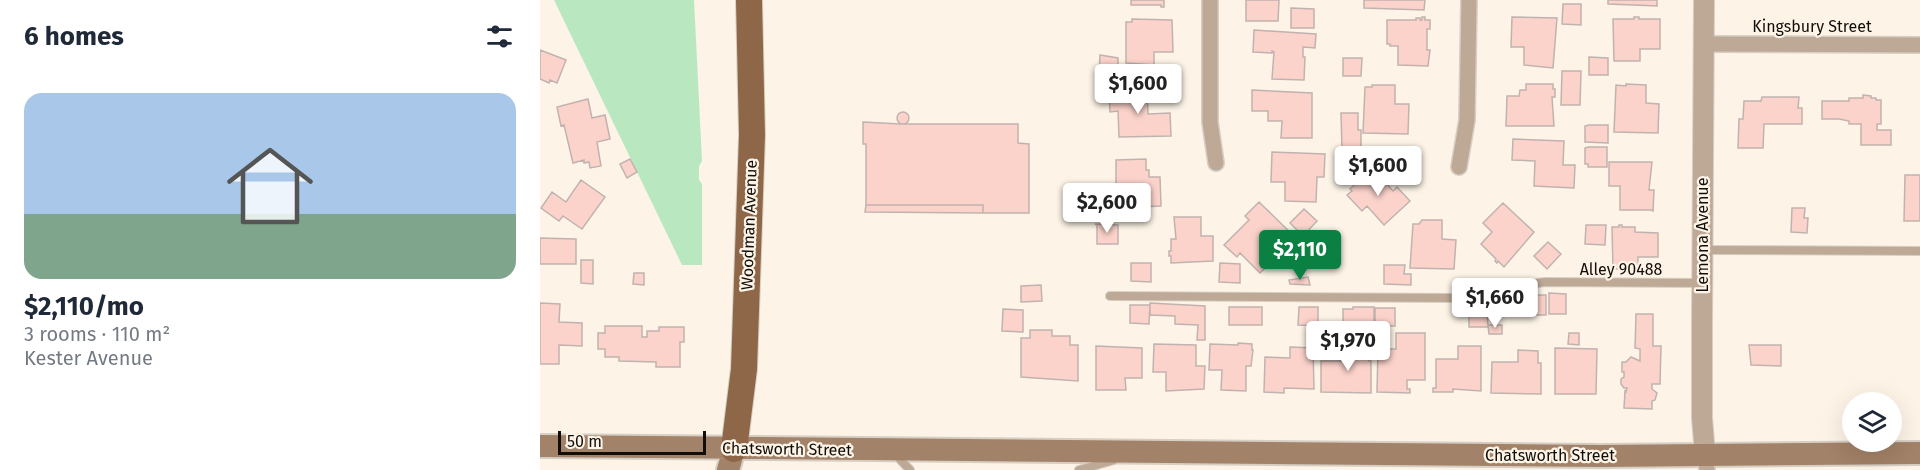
<!DOCTYPE html>
<meta charset="utf-8">
<style>
:root{--surface:#fff;--page:#f2f2f3;--text:#1f2937;--muted:#747a83;--accent:#0b8043}
body{margin:0;font-family:"Fira Sans",sans-serif;background:var(--page);color:var(--text);height:100vh;display:flex;flex-direction:column;font-size:22px;white-space:nowrap}
*{box-sizing:border-box;margin:0}
p{font-size:20px;color:var(--muted)}
.icon{flex:none;width:33px;height:33px;fill:none;stroke:currentColor;stroke-width:2;stroke-linecap:round;stroke-linejoin:round}
.map{position:relative;flex:1;overflow:hidden}
.panel{display:flex;flex-direction:column;background:var(--surface);width:540px}
.panel>*{flex:none}
.controls{position:absolute;left:1302px;top:392px;display:grid;gap:12px}
.controls a{display:grid;place-items:center;width:60px;height:60px;border-radius:50%;background:var(--surface);box-shadow:0 6px 24px #0002;font-size:30px}
.scale{position:absolute;left:18px;bottom:15px;width:148px;box-sizing:border-box;padding-left:6px;border:3px solid #110e0a;border-top:0;font-size:16px;line-height:21px;white-space:nowrap;color:#110e0a;-webkit-text-stroke:4px #fdf4e7;paint-order:stroke}
.price{position:absolute;translate:-50% -51px;padding:0 14px;border-radius:6px;background:#fff;color:#222;font-size:20px;line-height:39px;filter:drop-shadow(0 2px 3px #0008)}
.price::after{content:'';position:absolute;left:50%;top:36px;width:18px;height:14px;margin-left:-9px;background:inherit;clip-path:polygon(0 0,100% 0,50% 100%)}
.price.active{background:var(--accent);color:#fff}
ul{padding:0;list-style:none}
li{display:grid;align-content:center;gap:12px;height:318px;padding:0 24px}
li span{display:grid;place-items:center;height:186px;border-radius:18px;color:#555}
li>.icon{margin-inline-start:auto}
span .icon{width:108px;height:108px;fill:#fffc;stroke-width:1}
li b{font-size:26px}
h2{display:flex;justify-content:space-between;align-items:center;height:72px;padding:0 24px;font-size:26px}
main{display:flex;flex:1;min-height:0}
.map>svg:first-child{display:block}
.green{fill:#b9e8c0}
.building{fill:#fbd3cb;stroke:#c2b2af;stroke-width:1.5}
.lines{fill:none;stroke-linecap:round;stroke-linejoin:round}
.service-casing{stroke:#d7cfc4;stroke-width:10}
.minor-casing{stroke:#d7cfc4;stroke-width:18}
.tertiary-casing{stroke:#d7cfc4;stroke-width:22}
.secondary-casing{stroke:#d7cfc4;stroke-width:26}
.primary-casing{stroke:#d7cfc4;stroke-width:28}
.service{stroke:#bea896;stroke-width:8}
.minor{stroke:#bea896;stroke-width:15}
.tertiary{stroke:#bea896;stroke-width:20}
.secondary{stroke:#a28268;stroke-width:22}
.primary{stroke:#8d6747;stroke-width:26}
.labels{text-anchor:middle;dominant-baseline:central;stroke-width:4.5;stroke-linejoin:round;paint-order:stroke}
.street-label{font-size:16px;fill:#110e0a;stroke:#fdf4e7}
</style>
<main>
<section class="panel">
<h2>6 homes<svg class="icon" aria-label="filters" viewBox="0 0 24 24"><path d="M4 7h16M4 17h16"/><circle cx="9" cy="7" r="2"/><circle cx="15" cy="17" r="2"/></svg></h2>
<ul>
<li><span style="background:linear-gradient(#a9c7e8 65%,#7fa58c 0)"><svg class="icon" aria-label="home" viewBox="0 0 24 24"><path d="M3 11l9-7 9 7M6 9v11h12V9"/></svg></span><div><b>$2,110/mo</b><p>3 rooms · 110 m²</p><p>Kester Avenue</p></div></li>
</ul>
</section>
<div class="map">
<svg width="1380" height="470" viewBox="0 0 1380 470">
<rect width="100%" height="100%" fill="#fdf4e7"/>
<!-- green -->
<path class="green" d="M14,0H154L162,161L159,166V180L162,184V265H142Z"/>
<!-- building -->
<path class="building" d="M591,0H624V7H621V5H591Z
M706,0H739L738,21H706Z
M824,0H885L884,10L824,8Z
M1068,0H1117V6L1068,4Z
M1023,4H1041V25L1022,24Z
M751,8L774,9V28H751Z
M882,17H885V20H890V29H887V50H890L888,66L858,65V46H850V44H847V20H876V18H880V20H882Z
M972,17L1017,18L1013,68L984,65V47H971Z
M1094,17H1099V19H1120V49H1100V61H1074L1073,19H1094Z
M592,19L632,20L633,52H614V65L586,63V22H592Z
M714,30L776,34L775,48L763,47V57H765L764,80L732,79L734,52L732,51V53L713,52Z
M0,50L26,60L17,83L10,80L9,83L0,79Z
M560,55L578,58V78L559,77Z
M1049,57L1068,58V75H1049Z
M803,58H822L821,76H803Z
M1022,71H1041L1040,105H1021Z
M986,84H1013V89H1015V97H1012L1014,126H966L967,96H979L980,90H986Z
M1086,84L1106,85V103L1119,104L1118,133L1074,132L1076,85L1086,86Z
M832,85H855V104H869L868,134L823,133L825,87H832Z
M607,89L608,114L630,113L631,136L579,137L578,111L570,112L569,91Z
M712,90L772,93V138H741L742,121H728V111H712Z
M1323,95L1331,96V98H1336V100H1341V124H1337V130H1351V145H1321V124H1309V121L1299,119H1282V101H1309V98H1323Z
M1222,97H1259L1258,108H1262V124H1224L1223,148H1198L1199,119H1203L1204,101H1221Z
M48,99L52,118L65,115L70,139L57,142L61,166L50,168L49,162L44,163V160L33,163L24,125L21,126L17,107Z
M357 118a6 6 0 1 1 12 0a6 6 0 1 1-12 0Z
M801,113H818V130H821V149H802Z
M323,122L361,124H478V143L489,144V213H443V205H326V144H323Z
M1049,125H1068V143L1045,142V126Z
M973,139L1024,141L1023,165H1035L1034,188L994,186L995,161L972,160Z
M1048,147H1067V167H1048V164H1045V148Z
M802,149H821V171H801Z
M732,152L785,154L784,177H777L776,202L745,201V182H731Z
M90,159L97,172L87,178L80,164Z
M606,159V170H609V177H620L621,206L576,208V160Z
M1069,162H1112L1109,190H1114L1113,211L1111,210H1080V186H1069Z
M834,167L841,175L840,176L853,191L857,187L870,201L844,225L827,206L822,211L807,195L812,191L810,189Z
M1365,175H1380V221H1364Z
M41,180L65,197L42,229L23,216L19,221L1,208L12,192L26,202Z
M719,202L756,238L720,273L700,253L697,257L684,245L709,220L705,216Z
M963,203L994,232L964,267L958,261L957,263L955,261L956,259L941,244L952,232L943,223Z
M326,205H443V213L325,212Z
M1252,208H1265L1264,218H1268L1267,233L1251,232Z
M764,209L777,221L763,236L750,223Z
M634,217H661V236H673V261L631,263V256H629V251H631V239H636Z
M882,220H902V239L916,240L914,269L870,268L873,224H879Z
M555,224L578,225V244H557V225Z
M1046,225H1066L1065,245L1045,244Z
M1079,225H1082V227H1095V232L1118,233V257H1098V269H1073L1072,227H1079Z
M0,238L36,239V264H0Z
M1008,242L1021,254L1007,269L994,256Z
M41,260H53V284L41,283Z
M591,263H611V282L591,281Z
M680,263L700,264V283L679,282Z
M844,265H865L864,274H871V285L844,284Z
M94,273H104V285L93,284Z
M768,277L770,285L750,284L749,280Z
M501,285L502,301L481,302V286Z
M1009,293L1026,294V314H1009Z
M986,295H1006V315H974V300Z
M0,303L20,304L19,322L42,323V346L19,345V364H0Z
M610,303L665,306V340H657L658,325L635,324V316L610,315Z
M590,305H610L609,324L590,323Z
M689,307H722V325H689Z
M759,307H778V326L758,325Z
M813,307H834V327L803,326V309H813Z
M835,308H855V326H835Z
M929,308H947L948,327H929Z
M463,309L483,310V332L462,331Z
M1096,314H1113V346H1121L1120,384H1112V389L1117,393L1115,400L1112,401V409L1084,408L1085,391L1086,392L1087,388H1084L1081,384V379L1084,377V372H1082V362H1086L1091,357L1100,361V349L1095,348Z
M948,325H962V334H949Z
M65,326H102V337H107V331H119V327H144V342H140V367H116V362L79,361V357H65V349H58V333H65Z
M490,330H512V336H530V345H538V381L481,377V338H490Z
M856,333H885V380H867V389H870V393L837,392L838,349H856Z
M1029,333H1039V345L1028,344Z
M698,343L712,344V350H713L711,366H706V391L681,390L682,370H669L670,344L698,345Z
M614,344L656,345V366H665L664,389L626,391V372H613Z
M1209,345H1241V366L1211,365Z
M556,346L602,348V378H585L586,390H556Z
M918,346H941V391L913,389V392H893V388H896V359H918Z
M750,347L773,348L774,389L744,388V393L724,392L725,357L750,358Z
M801,347H829V361H831V393L781,392V361H801Z
M1015,348L1057,349L1056,394H1015Z
M978,350L998,351V363H1001V394L951,393L952,362H978Z"/>
<g class="lines">
<!-- service casing -->
<g class="service-casing">
<path id="service" d="M1163,250L1380,251
M570,296L922,298C950,297 977,285 1005,282L1161,283
M355,454L370,470
M539,470L574,460"/>
</g>
<!-- minor casing -->
<g class="minor-casing">
<path id="minor" d="M670,0V122L676,163
M1164,44L1380,45
M919,167L927,120L929,0
M1165,454L1167,470"/>
</g>
<!-- tertiary casing -->
<g class="tertiary-casing">
<path id="tertiary" d="M1164,0L1162,322V418L1165,454"/>
</g>
<!-- secondary casing -->
<g class="secondary-casing">
<path id="secondary" d="M0,446L1061,456L1380,453
M188,470L194,449"/>
</g>
<!-- primary casing -->
<g class="primary-casing">
<path id="primary" d="M194,449L204,369L212,135L209,0"/>
</g>
<!-- service -->
<use href="#service" class="service"/>
<!-- minor -->
<use href="#minor" class="minor"/>
<!-- tertiary -->
<use href="#tertiary" class="tertiary"/>
<!-- secondary -->
<use href="#secondary" class="secondary"/>
<!-- primary -->
<use href="#primary" class="primary"/>
</g>
<g class="labels">
<!-- street labels -->
<g class="street-label">
<text x="1272" y="26">Kingsbury Street</text>
<text transform="translate(209 225) rotate(-88)">Woodman Avenue</text>
<text transform="translate(1162 235) rotate(-90)">Lemona Avenue</text>
<text x="1081" y="269">Alley 90488</text>
<text transform="translate(247 449) rotate(1)">Chatsworth Street</text>
<text x="1010" y="455">Chatsworth Street</text>
</g>
</g>
</svg>
<div class="controls">
<a><svg class="icon" aria-label="layers" viewBox="0 0 24 24"><path d="M12 4l9 5-9 5-9-5zM3 14l9 5 9-5"/></svg></a>
</div>
<div class="scale">50 m</div>
<b class="price" style="left:598px;top:115px">$1,600</b>
<b class="price" style="left:838px;top:197px">$1,600</b>
<b class="price" style="left:567px;top:234px">$2,600</b>
<b class="price active" style="left:760px;top:281px">$2,110</b>
<b class="price" style="left:955px;top:329px">$1,660</b>
<b class="price" style="left:808px;top:372px">$1,970</b>
</div>
</main>
